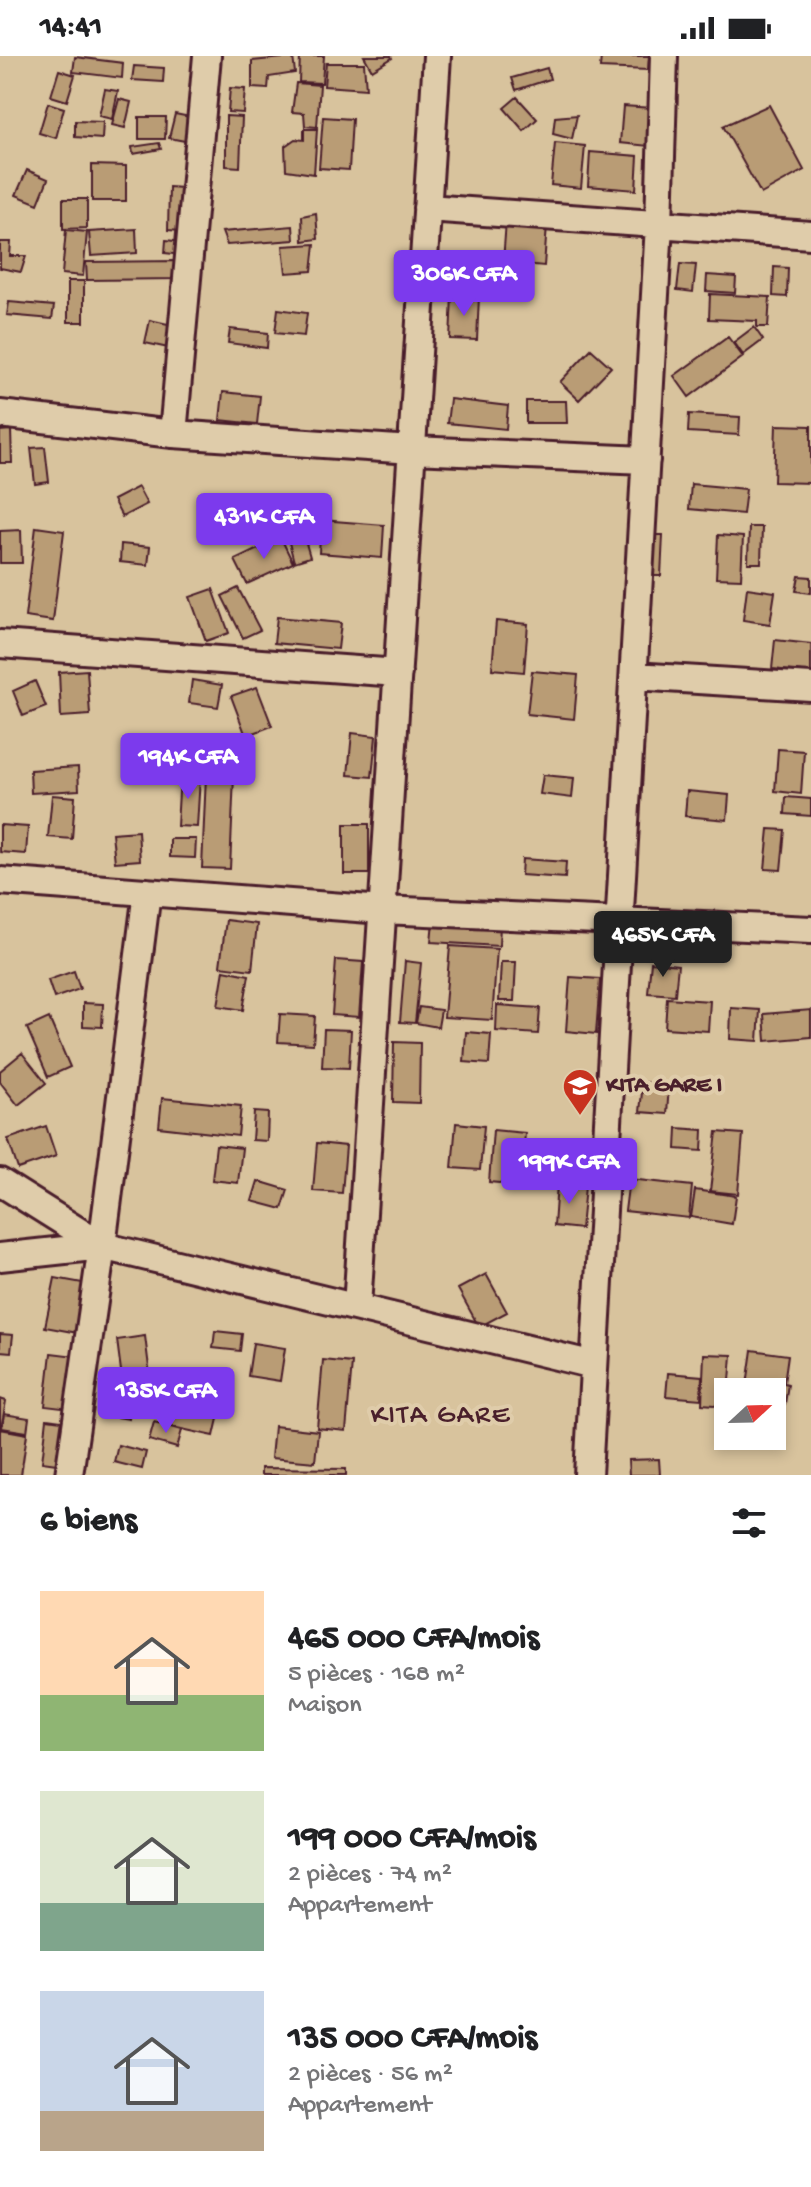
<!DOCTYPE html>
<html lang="fr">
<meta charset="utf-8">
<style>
:root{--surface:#fff;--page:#f2f2f2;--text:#202124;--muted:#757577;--accent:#7c3aed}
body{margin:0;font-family:"Gochi Hand",sans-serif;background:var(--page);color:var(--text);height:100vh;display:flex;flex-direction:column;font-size:30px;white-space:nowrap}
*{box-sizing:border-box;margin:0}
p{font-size:26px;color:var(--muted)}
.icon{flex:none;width:44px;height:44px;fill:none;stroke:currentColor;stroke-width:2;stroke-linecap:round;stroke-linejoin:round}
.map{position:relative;height:1419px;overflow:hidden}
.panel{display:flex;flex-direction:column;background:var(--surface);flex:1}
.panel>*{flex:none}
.needle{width:52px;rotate:68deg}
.controls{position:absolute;left:714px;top:1322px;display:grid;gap:16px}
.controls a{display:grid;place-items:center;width:72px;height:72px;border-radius:0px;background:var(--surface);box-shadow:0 4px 12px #0003;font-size:40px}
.price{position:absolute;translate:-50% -68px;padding:0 18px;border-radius:8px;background:var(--accent);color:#fff;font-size:26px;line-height:52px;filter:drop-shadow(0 2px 4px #0008)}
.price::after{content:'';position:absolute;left:50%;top:48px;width:24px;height:18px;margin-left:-12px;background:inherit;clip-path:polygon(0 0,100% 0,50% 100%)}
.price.selected{background:#222;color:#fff}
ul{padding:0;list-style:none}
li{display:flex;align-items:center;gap:24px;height:200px;padding:0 40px}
li span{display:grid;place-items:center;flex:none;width:224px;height:160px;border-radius:0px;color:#555}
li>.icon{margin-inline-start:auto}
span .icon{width:96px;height:96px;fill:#fffc;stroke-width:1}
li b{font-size:34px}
h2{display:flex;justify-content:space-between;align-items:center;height:96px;padding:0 40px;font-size:34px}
.status{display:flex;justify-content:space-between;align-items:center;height:56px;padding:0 40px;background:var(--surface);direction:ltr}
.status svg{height:22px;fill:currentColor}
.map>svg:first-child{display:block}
.building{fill:#b99c74;stroke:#4a1f2b;stroke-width:2}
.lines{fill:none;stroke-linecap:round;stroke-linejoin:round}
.minor-casing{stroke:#4a1f2b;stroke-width:32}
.minor{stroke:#dfccaa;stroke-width:26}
.labels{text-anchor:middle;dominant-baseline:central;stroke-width:8;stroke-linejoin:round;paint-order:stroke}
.poi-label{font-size:24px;font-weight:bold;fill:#4a1f2b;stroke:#dfccaa;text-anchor:start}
.quarter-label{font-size:28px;letter-spacing:2px;fill:#4a1f2b;stroke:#dfccaa}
</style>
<div class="status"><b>14:41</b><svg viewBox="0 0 49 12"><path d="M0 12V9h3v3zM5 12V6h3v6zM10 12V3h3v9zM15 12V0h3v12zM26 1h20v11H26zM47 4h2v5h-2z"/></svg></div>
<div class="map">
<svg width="811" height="1419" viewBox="0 0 811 1419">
<rect width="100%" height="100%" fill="#d8c39d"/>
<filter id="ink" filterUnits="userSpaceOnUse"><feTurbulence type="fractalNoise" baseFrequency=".0125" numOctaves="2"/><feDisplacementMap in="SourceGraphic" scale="16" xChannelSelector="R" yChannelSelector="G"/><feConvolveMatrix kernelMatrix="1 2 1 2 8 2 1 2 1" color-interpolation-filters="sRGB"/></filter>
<g filter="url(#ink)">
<!-- building -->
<path class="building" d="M300,0H324L322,27L299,26Z
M364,0H391L392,2L372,14Z
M601,0H649L648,14L600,12Z
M75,1L123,7L122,22L73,16Z
M293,1L295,17L269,21L268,33L252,32V5Z
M326,7H364L366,33L324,30Z
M134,10L164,12L163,26L132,24Z
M547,12L550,23L516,34L512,22Z
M59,14L75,19L67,45L51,40Z
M296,27L320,29L317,71L305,70L304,57L292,56Z
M230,32L245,33L243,57L228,56Z
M105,33L118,35L112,63L99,60Z
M517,41L537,63L524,75L504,52Z
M119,43L131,46L125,72L112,69Z
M48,47L64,52L56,82L39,77Z
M769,49L804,114L761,138L723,70Z
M623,50L652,52L649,90L620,87Z
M175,58L190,61L185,85L169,82Z
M577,59L572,83L553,78L555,61Z
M226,60L242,61L240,111L226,110Z
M139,61H166L165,83H139Z
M323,61L352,63L349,114L319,112Z
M75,65L103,66L102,83L75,81Z
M304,73H317L314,118L286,114L285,90L295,83L304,84Z
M159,87L161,93L133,98L132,91Z
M555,87L585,90L581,132L551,129Z
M590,96L638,100L636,134L588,130Z
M92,109L126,110V145H92Z
M27,114L48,123L38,148L16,139Z
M169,131L182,132L181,175L168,174Z
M63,143H87V172L63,173Z
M316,157L318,183L303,185L302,160Z
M506,165L547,169L544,210L503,206Z
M293,170L294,184L227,189L222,176Z
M136,173L137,197L91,200L89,176Z
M66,174L87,176L83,220L62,218Z
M166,184L182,186V199L165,197Z
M0,186H11L10,200H26L21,216L0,212Z
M315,188L312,215L286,217L283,190Z
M178,205V223L87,224L86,206Z
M680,208L696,209L693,236L677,234Z
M774,211L788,212L787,241L773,240Z
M707,219L736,221L735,237L706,235Z
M68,225H84V266H68Z
M710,238L770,241L768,271H757V265L709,263Z
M452,239L479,240L477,284L450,283Z
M9,246L54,250L52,263L7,259Z
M278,253L307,257L304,280L275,277Z
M150,264L177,270L173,293L145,287Z
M754,271L763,284L743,299L734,286Z
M230,273L268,277L267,292L228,287Z
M728,281L743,301L689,341L674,320Z
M591,293L611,311L579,344L560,326Z
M223,336L260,340L257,368L220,364Z
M450,343L508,350L506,373L447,367Z
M526,345H566L567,367H526Z
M689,358L740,361L739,379L688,376Z
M776,369L811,370V427L774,426Z
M11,374L12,407H0V375Z
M45,391L49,426L35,428L31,392Z
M691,428L746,433L743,458L689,453Z
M138,431L147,448L122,461L113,444Z
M299,463L310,501L294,506L284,467Z
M321,464L384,469L382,502L319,497Z
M36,471L64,475L53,565L25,561Z
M749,471H762L761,507H748Z
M21,474L22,507H0V475Z
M653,479H663L661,520H652Z
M718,479L743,481L741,523L716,522Z
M281,482L293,507L247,528L235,504Z
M121,488L150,491L148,509L120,506Z
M799,520L811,521V537L796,535Z
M238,532L260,574L243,582L222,540Z
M747,532L775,536L770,568L743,564Z
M213,533L229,577L206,585L190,541Z
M277,561L341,567L338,593L274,587Z
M496,565L528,568L524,616L492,613Z
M775,584L811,588V617L772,613Z
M87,614L90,659L61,661L59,616Z
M532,615L578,619L574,663L527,658Z
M192,624L222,629L218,651L189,647Z
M35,625L46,651L23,660L13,635Z
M257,631L272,670L246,680L231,640Z
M352,677L376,680L372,721L348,719Z
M778,693L804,695L801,738L775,735Z
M78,711L79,734L31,737L30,714Z
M180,719L200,721L197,771L177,770Z
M206,719L234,720L230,813L202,812Z
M543,719L574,722L572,742L540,738Z
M687,735L729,739L727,764L685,760Z
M52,739L75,741L72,783L48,781Z
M786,741L811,743V760L785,758Z
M344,768H369V818H344Z
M0,769L28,771L26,798L0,796Z
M769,773L785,774L781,814L765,813Z
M138,775L140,804L115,806L112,777Z
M170,783H196L195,802L170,801Z
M522,803L566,806L565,822L521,819Z
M226,864L257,868L252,914L220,910Z
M433,865L500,869L499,890L431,886Z
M450,890L497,893L492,964L444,961Z
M336,904L363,906L359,961L332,959Z
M405,905L421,907L415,967L400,966Z
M501,906H516L514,945H499Z
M651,906L678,909L675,939L648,937Z
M224,914L249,919L243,954L218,950Z
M74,915L80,933L54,942L48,924Z
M570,921L600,923L596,978L566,975Z
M667,942L710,945L708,975L665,972Z
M83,947L103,948L102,971L83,970Z
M497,949L540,952L538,978L496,975Z
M419,951L441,954L438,971L416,967Z
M731,952L760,954L758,985L730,983Z
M811,954V981L766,985L764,958Z
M280,958L315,960L313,988L278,986Z
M49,962L70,1011L48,1021L27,972Z
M324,973L351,974L349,1012L322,1011Z
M466,976L491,978L489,1008L464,1006Z
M394,986L420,987L419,1047L393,1046Z
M22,997L46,1027L18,1049L0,1026V1015Z
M643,1026L669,1029L667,1058L640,1056Z
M162,1042L241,1050L238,1080L159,1071Z
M254,1056L268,1057L267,1085L252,1084Z
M456,1067L484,1070L480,1114L452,1112Z
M46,1070L56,1100L18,1113L8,1083Z
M677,1072L703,1074L702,1095L676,1093Z
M493,1074L525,1077L521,1129L489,1126Z
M717,1076L743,1078L738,1138L710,1135Z
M317,1087L346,1090L342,1137L313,1135Z
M216,1089L242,1092L238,1127L212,1124Z
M629,1123L692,1130L689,1162L625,1155Z
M258,1125L288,1134L282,1153L252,1145Z
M557,1127L585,1130L581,1173L554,1170Z
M695,1134L736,1140L732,1168L691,1161Z
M486,1218L507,1256L479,1271L458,1233Z
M55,1222L88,1228L78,1277L45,1271Z
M215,1275L242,1278L240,1295L213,1292Z
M0,1278L13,1279L11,1296L0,1295Z
M145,1280L152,1335L124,1338L117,1284Z
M253,1287L285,1292L280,1325L248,1320Z
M752,1294L788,1299L784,1327L788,1328L785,1348L772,1347V1336H746Z
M51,1297L76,1300L70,1353L45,1350Z
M704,1298L732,1299L728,1350L702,1348Z
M323,1304L352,1307L346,1375L317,1372Z
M668,1317L702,1320L701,1343L666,1340Z
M108,1336L132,1339L129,1363L105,1359Z
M0,1343L6,1345L1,1373L0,1372Z
M169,1343L220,1354L214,1380L163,1369Z
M4,1358L29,1362L27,1376L2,1372Z
M47,1363L69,1366L64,1409L42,1406Z
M154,1366L182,1374L177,1392L149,1384Z
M274,1370L318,1375L315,1406L271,1402Z
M0,1373L27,1378L21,1419H0Z
M118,1389L146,1396L142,1413L114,1406Z
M659,1403L660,1419H629L628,1404Z
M261,1412L346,1413V1419H261Z"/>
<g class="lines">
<!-- minor casing -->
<g class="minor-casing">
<path id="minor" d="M427,152L811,179
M0,358L173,378L412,394L646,404
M173,378L207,0
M0,588L398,617
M634,620L811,631
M0,825L383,854L811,874
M0,1126L102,1190L0,1201
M102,1190L594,1309
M357,1251L437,0
M69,1419L102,1190L147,836
M588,1419L659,168L664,0"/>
</g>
<!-- minor -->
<use href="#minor" class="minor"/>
</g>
</g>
<!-- icons -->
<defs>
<g id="school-pin" transform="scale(1.8)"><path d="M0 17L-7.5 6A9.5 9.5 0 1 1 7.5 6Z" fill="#c8321e" stroke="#dfccaa"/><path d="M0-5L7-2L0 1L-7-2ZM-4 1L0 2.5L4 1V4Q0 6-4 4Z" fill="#fff"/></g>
</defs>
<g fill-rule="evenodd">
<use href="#school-pin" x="580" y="1030"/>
</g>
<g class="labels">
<!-- poi labels -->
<g class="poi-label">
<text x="606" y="1030">KITA GARE I</text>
</g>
<!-- quarter labels -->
<g class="quarter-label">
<text x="441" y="1360">KITA GARE</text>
</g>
</g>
</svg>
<div class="controls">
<a><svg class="needle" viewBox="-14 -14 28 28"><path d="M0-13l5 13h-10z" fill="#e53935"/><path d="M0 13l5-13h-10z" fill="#757577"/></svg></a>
</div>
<b class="price" style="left:464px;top:262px">306K CFA</b>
<b class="price" style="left:264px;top:505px">431K CFA</b>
<b class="price" style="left:188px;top:745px">194K CFA</b>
<b class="price selected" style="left:663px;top:923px">465K CFA</b>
<b class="price" style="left:569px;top:1150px">199K CFA</b>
<b class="price" style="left:166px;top:1379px">135K CFA</b>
</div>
<section class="panel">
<h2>6 biens<svg class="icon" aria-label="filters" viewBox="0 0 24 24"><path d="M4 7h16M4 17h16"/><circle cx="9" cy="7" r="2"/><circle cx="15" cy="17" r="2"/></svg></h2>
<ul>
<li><span style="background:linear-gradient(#ffd9b3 65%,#8fb573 0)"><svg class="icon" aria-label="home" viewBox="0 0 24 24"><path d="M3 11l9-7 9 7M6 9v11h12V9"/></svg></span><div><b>465 000 CFA/mois</b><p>5 pièces · 168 m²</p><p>Maison</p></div></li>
<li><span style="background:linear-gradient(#dfe7d0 70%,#7fa58c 0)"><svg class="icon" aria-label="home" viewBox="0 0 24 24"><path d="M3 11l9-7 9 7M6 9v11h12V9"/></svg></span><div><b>199 000 CFA/mois</b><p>2 pièces · 74 m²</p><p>Appartement</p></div></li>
<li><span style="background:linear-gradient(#c9d6e8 75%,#b9a48a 0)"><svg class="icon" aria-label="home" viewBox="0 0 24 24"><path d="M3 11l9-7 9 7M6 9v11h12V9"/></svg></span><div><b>135 000 CFA/mois</b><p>2 pièces · 56 m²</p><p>Appartement</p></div></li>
</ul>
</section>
